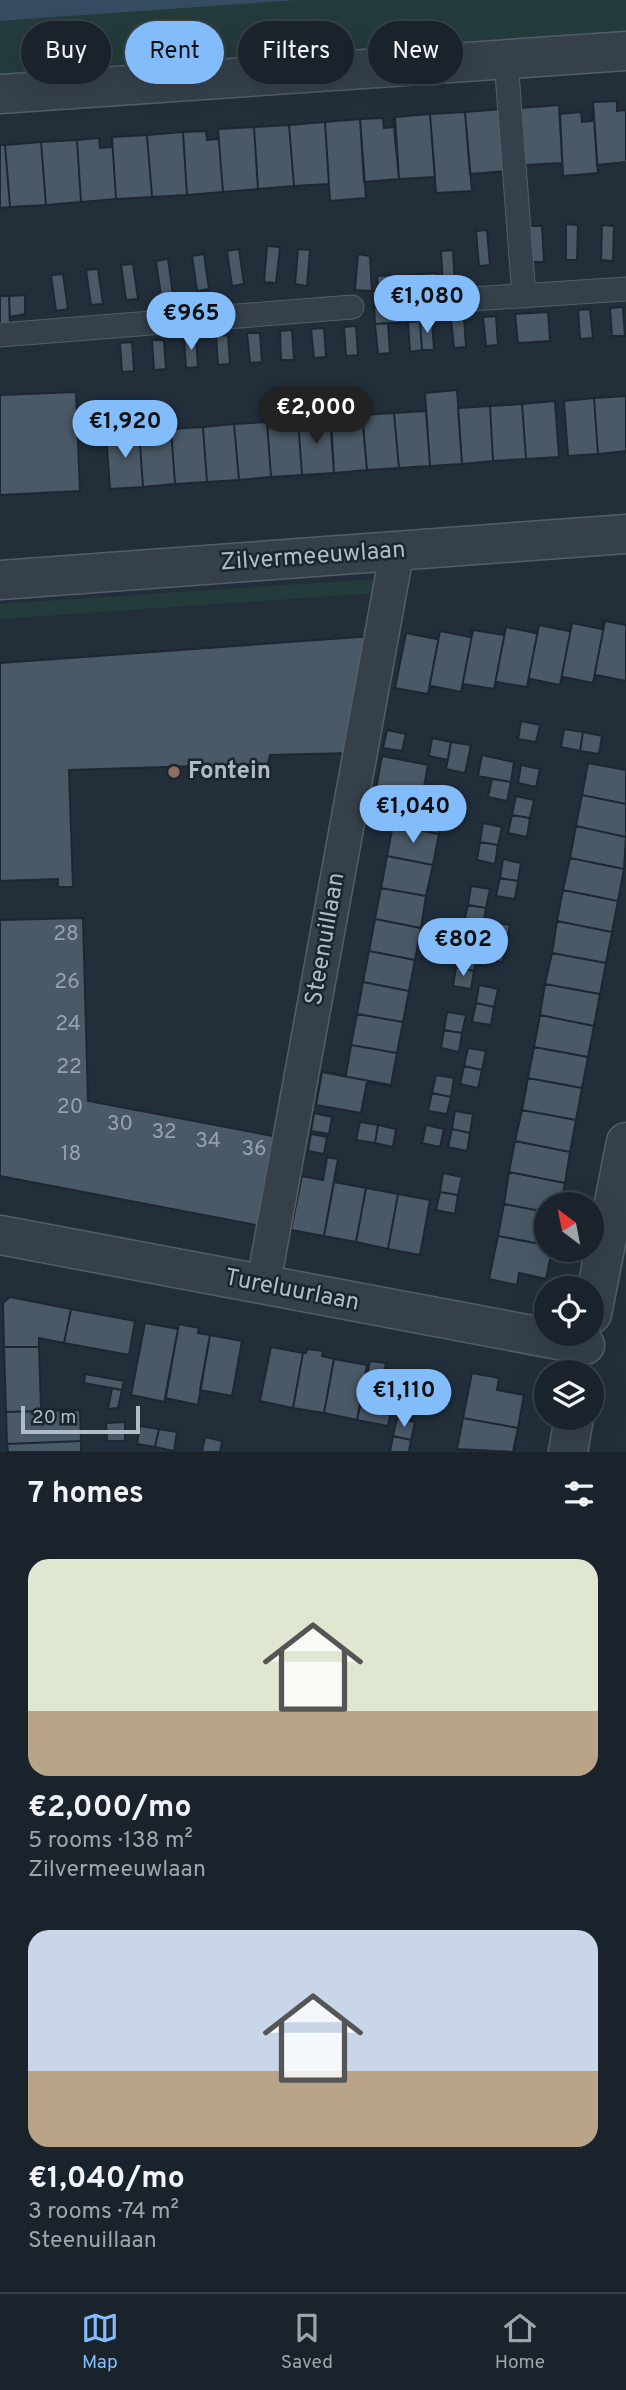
<!DOCTYPE html>
<meta charset="utf-8">
<style>
:root{--surface:#1a232c;--page:#272f38;--text:#f1f3f6;--muted:#9fa4a9;--line:#384048;--accent:#83bcfa}
body{margin:0;font-family:Overpass,sans-serif;background:var(--page);color:var(--text);height:100vh;display:flex;flex-direction:column;font-size:26px;white-space:nowrap}
*{box-sizing:border-box;margin:0}
p{font-size:23px;color:var(--muted)}
.icon{flex:none;width:38px;height:38px;fill:none;stroke:currentColor;stroke-width:2;stroke-linecap:round;stroke-linejoin:round}
.map{position:relative;height:1452px;overflow:hidden}
.details{display:flex;flex-direction:column;background:var(--surface);flex:1}
.details>*{flex:none}
.top-card{position:absolute;left:21px;top:21px;width:584px;height:63px;display:flex;gap:14px}
.needle{width:46px;rotate:328deg}
.controls{position:absolute;left:534px;top:1192px;display:grid;gap:14px}
.controls a{display:grid;place-items:center;width:70px;height:70px;border-radius:50%;background:var(--surface);box-shadow:0 7px 28px #0002,0 0 0 2px var(--line);font-size:35px}
.scale{position:absolute;left:21px;bottom:18px;width:119px;box-sizing:border-box;padding-left:7px;border:4px solid #b0bbc7;border-top:0;font-size:19px;line-height:24px;white-space:nowrap;color:#b0bbc7;-webkit-text-stroke:5px #1b2530;paint-order:stroke}
.price{position:absolute;translate:-50% -60px;padding:0 16px;border-radius:24px;background:var(--accent);color:#111;font-size:23px;line-height:46px;filter:drop-shadow(0 2px 4px #0008)}
.price::after{content:'';position:absolute;left:50%;top:42px;width:21px;height:16px;margin-left:-10px;background:inherit;clip-path:polygon(0 0,100% 0,50% 100%)}
.price.active{background:#222;color:#fff}
ul{padding:0;list-style:none}
li{display:grid;align-content:center;gap:14px;height:371px;padding:0 28px}
li span{display:grid;place-items:center;height:217px;border-radius:21px;color:#555}
li>.icon{margin-inline-start:auto}
span .icon{width:126px;height:126px;fill:#fffc;stroke-width:1}
li b{font-size:30px}
h2{display:flex;justify-content:space-between;align-items:center;height:84px;padding:0 28px;font-size:30px}
.tag{padding:0 24px;border-radius:32px;background:var(--surface);box-shadow:0 7px 28px #0002,0 0 0 2px var(--line);font-size:24px;line-height:63px}
.tag.active{background:var(--accent);color:#111}
.tab-bar{display:flex;justify-content:space-around;align-items:center;height:98px;border-top:2px solid var(--line);background:var(--surface);font-size:19px;color:var(--muted)}
.tab-bar a{display:grid;justify-items:center;gap:4px}
.tab-bar .active{color:var(--accent)}
.map>svg:first-child{display:block}
.green{fill:#243b3c}
.water{fill:#354c62}
.building{fill:#4a5967;stroke:#1d2732;stroke-width:2}
.lines{fill:none;stroke-linecap:round;stroke-linejoin:round}
.service-casing{stroke:#535e69;stroke-width:25}
.pedestrian-casing{stroke:#535e69;stroke-width:36}
.minor-casing{stroke:#535e69;stroke-width:41}
.service{stroke:#35404b;stroke-width:23}
.pedestrian{stroke:#35404b;stroke-width:33}
.minor{stroke:#35404b;stroke-width:38}
.education-dot{fill:#8d6e63;stroke:#1b2530;stroke-width:2.5}
.labels{text-anchor:middle;dominant-baseline:central;stroke-width:5;stroke-linejoin:round;paint-order:stroke}
.number-label{font-size:21px;fill:#96a2af}
.street-label{font-size:24px;fill:#b0bbc7;stroke:#1b2530}
.poi-label{font-size:24px;font-weight:bold;fill:#b0bbc7;stroke:#1b2530;text-anchor:start}
</style>
<div class="map">
<svg width="626" height="1452" viewBox="0 0 626 1452">
<rect width="100%" height="100%" fill="#222f3b"/>
<!-- green -->
<path class="green" d="M297,0H626V35L0,80V21Z
M376,579L377,593L0,619V604Z"/>
<!-- water -->
<path class="water" d="M0,0H297L0,21Z"/>
<!-- building -->
<path class="building" d="M617,101V111L626,110V162L597,165L593,102Z
M593,102L598,173L563,176L560,114L581,112L582,122L592,121Z
M559,105L563,176L562,163L525,165L521,108Z
M503,109L508,171L470,174L465,112Z
M465,112L472,191L436,193L430,114Z
M430,114L435,177L399,179L395,117Z
M393,117L399,179L364,182L360,119L383,118L384,128L394,127Z
M360,119L366,198L330,201L325,122Z
M325,122L329,184L294,186L289,125Z
M289,125L294,186L258,189L254,127Z
M254,127L258,189L223,192L218,129Z
M218,129L223,192L187,195L183,132L206,131L207,140L217,139Z
M183,132L187,195L152,197L147,135Z
M147,135L152,197L116,199L112,137Z
M112,137L116,199L81,202L77,140L99,138L100,148L111,147Z
M77,140L81,202L46,205L41,142Z
M41,142L46,205L10,207L5,145Z
M0,145H5L10,207L0,208Z
M566,224L578,225L577,260H566Z
M602,225L614,226L613,261L601,260Z
M529,226H542L544,262H532Z
M487,230L490,265L479,266L476,231Z
M267,246L280,247L276,283L264,282Z
M239,249L244,284L232,286L227,251Z
M298,249L310,250L307,286L295,284Z
M453,250L455,285L443,286L441,251Z
M204,254L209,289L197,291L192,256Z
M358,254L370,256L372,291L355,290Z
M168,259L173,294L161,296L156,261Z
M133,264L138,299L126,300L121,265Z
M98,269L103,304L91,305L86,270Z
M437,273V287L408,289L407,275Z
M63,274L68,309L56,311L51,275Z
M407,275L408,289L378,291L377,276Z
M443,286L445,303L409,305L408,289Z
M408,289L409,305L374,308L372,291Z
M25,295V314L10,317L9,296Z
M0,296H9L10,331H0Z
M445,303L446,319L410,322L409,305Z
M409,305L410,322L375,324L374,308Z
M623,307L625,336H612L610,308Z
M590,309L593,338L580,339L578,310Z
M548,312L550,341L518,343L515,314Z
M496,316L498,345L486,346L483,317Z
M464,318L466,347L454,348L451,319Z
M432,320L434,350H422L420,321Z
M420,321L422,350L410,352L408,322Z
M388,323L390,353L378,354L375,324Z
M356,326L358,355L346,356L344,327Z
M324,328L326,357L314,358L311,329Z
M292,330L294,360H281L280,331Z
M247,333H260L262,362L250,363Z
M228,335L230,364L218,365L216,336Z
M196,337L198,367L186,368L184,338Z
M152,340H164L166,369L154,370Z
M132,342L134,371L122,372L120,343Z
M457,390L462,464L430,466L425,393Z
M76,392L80,491L0,495V395Z
M626,396V451L598,454L594,398Z
M594,398L598,454L568,456L564,401Z
M361,400L367,470L334,473L329,403Z
M555,401L559,457L526,459L522,404Z
M522,404L526,459L493,461L490,406Z
M490,406L493,461L462,464L458,408Z
M426,411L430,466L399,468L394,413Z
M394,413L399,468L367,470L362,415Z
M331,418L334,473L302,475L298,420Z
M298,420L302,475L271,477L267,422Z
M267,422L271,477L239,480L234,424Z
M234,424L239,480L207,482L203,427Z
M203,427L207,482L175,484L171,429Z
M171,429L175,484L143,487L139,431Z
M139,431L143,487L110,489L106,434Z
M603,620L605,621L593,683L563,677L560,685L572,623L602,629Z
M605,621L626,625V681L596,675L593,683Z
M572,623L560,685L530,679L527,687L539,625L569,631Z
M539,625L527,687L496,682L494,689L506,627L536,633Z
M506,627L494,689L464,684L461,692L473,630L503,635Z
M471,629L473,630L461,692L431,686L428,694L440,631L470,637Z
M440,631L428,694L395,688L406,633L437,639Z
M373,636L351,753L270,755L268,764L69,770L73,887H58V879L0,881V663Z
M521,721L540,725L536,742L518,739Z
M564,729L583,732L580,751L561,747Z
M387,730L406,734L402,751L383,748Z
M583,732L602,736L599,754L580,751Z
M432,738L451,742L448,760L429,756Z
M451,742L471,745L465,773L446,769Z
M482,755L514,762L511,782L478,776Z
M382,756L428,765L422,797L445,803L376,789Z
M588,763L626,770V804L582,795Z
M521,765L540,769L536,787L518,783Z
M492,779L511,782L507,801L488,797Z
M376,789L445,803L439,834L393,825L399,795Z
M582,795L626,804V837L576,826Z
M516,796L534,800L530,818L512,815Z
M512,815L530,818L527,837L508,833Z
M483,823L502,827L498,845L480,842Z
M393,825L439,834L433,865L387,856Z
M576,826L626,837L624,869L570,858Z
M480,842L498,845L495,864L477,860Z
M387,856L433,865L426,896L381,888Z
M570,858L624,869L618,901L563,890Z
M503,859L521,863L518,881L500,878Z
M500,878L518,881L515,899L496,896Z
M471,886L490,889L486,908L468,905Z
M381,888L426,896L421,928L375,919Z
M563,890L618,901L612,932L557,921Z
M468,905L486,908L483,926L464,922Z
M83,918L88,1101L278,1137L261,1226L0,1176V920Z
M375,919L421,928L415,960L369,951Z
M557,921L612,932L606,963L552,953Z
M491,922L510,925L506,944L488,940Z
M488,940L506,944L503,962L485,959Z
M459,949L478,953L474,971L456,967Z
M369,951L415,960L409,991L363,982Z
M552,953L606,963L600,994L545,984Z
M456,967L474,971L471,989L453,986Z
M363,982L409,991L403,1022L357,1014Z
M545,984L600,994L594,1026L540,1015Z
M479,985L498,989L494,1007L476,1003Z
M476,1003L494,1007L491,1025L472,1022Z
M447,1012L466,1015L462,1033L444,1030Z
M357,1014L403,1022L397,1053L351,1045Z
M540,1015L594,1026L588,1057L534,1047Z
M444,1030L462,1033L459,1052L441,1048Z
M351,1045L397,1053L391,1085L322,1072L346,1075Z
M534,1047L588,1057L582,1088L528,1078Z
M468,1048L486,1051L482,1070L464,1066Z
M464,1066L482,1070L478,1088L460,1084Z
M322,1072L391,1085V1087L367,1082L361,1113L316,1105Z
M436,1075L454,1078L451,1097L432,1093Z
M528,1078L582,1088L576,1120L522,1110Z
M432,1093L451,1097L447,1114L428,1111Z
M522,1110L576,1120L570,1152L515,1141Z
M455,1111L473,1114L470,1133L452,1129Z
M314,1113L332,1117L329,1134L311,1131Z
M360,1122L378,1125L375,1143L356,1140Z
M378,1125L396,1129L393,1147L375,1143Z
M426,1125L444,1129L440,1147L422,1143Z
M452,1129L470,1133L467,1151L448,1147Z
M311,1134L327,1137L324,1154L308,1151Z
M515,1141L570,1152L565,1183L509,1172Z
M327,1157L338,1159L324,1236L291,1230L302,1176L323,1180Z
M509,1172L565,1183L560,1204H546V1212L504,1204Z
M443,1173L462,1177L458,1195L440,1192Z
M334,1182L366,1188L356,1242L324,1236Z
M366,1188L398,1194L388,1249L356,1242Z
M440,1192L458,1195L455,1214L436,1210Z
M398,1194L430,1200L420,1255L388,1249Z
M504,1204L546,1212V1245L498,1236Z
M498,1236L546,1245V1250H552L546,1279L519,1273L517,1285L489,1279Z
M10,1297L71,1309L64,1343L39,1338V1347H4L3,1303Z
M71,1309L135,1321L129,1355L64,1343Z
M145,1323L178,1329L165,1402L131,1395Z
M179,1324L199,1328L198,1333L210,1335L198,1405L165,1398Z
M210,1335L242,1341L232,1396L200,1390Z
M4,1347H39L41,1409L80,1410L6,1412Z
M271,1347L303,1353L293,1408L260,1401Z
M307,1349L323,1351L322,1356L334,1359L324,1413L293,1408L303,1353H306Z
M334,1359L367,1365L357,1420L324,1413Z
M370,1361L386,1363L385,1368L399,1371L388,1426L357,1420Z
M406,1373L424,1376L420,1394L403,1391Z
M472,1373L499,1378L497,1390L524,1395L518,1428L463,1418Z
M85,1374L124,1381L122,1390L84,1383Z
M112,1388L122,1390L118,1408L108,1409Z
M80,1410L81,1441L7,1444L6,1412Z
M397,1418L415,1422L411,1440L393,1436Z
M463,1418L518,1428L513,1452L457,1449Z
M125,1422V1441H107L106,1423Z
M140,1426L159,1429L155,1447L137,1444Z
M159,1429L177,1432L174,1451L155,1447Z
M393,1436L411,1440L409,1452H390Z
M205,1437L222,1441L220,1452H202Z
M81,1441V1452H8L7,1444Z"/>
<g class="lines">
<!-- service casing -->
<g class="service-casing">
<path id="service" d="M506,60L524,296
M458,300L626,289
M0,335L352,307"/>
</g>
<!-- pedestrian casing -->
<g class="pedestrian-casing">
<path id="pedestrian" d="M263,1286L397,551"/>
</g>
<!-- minor casing -->
<g class="minor-casing">
<path id="minor" d="M0,94L626,51
M0,580L626,534
M0,1235L585,1345
M592,1314L626,1142
M568,1452L574,1418"/>
</g>
<!-- service -->
<use href="#service" class="service"/>
<!-- pedestrian -->
<use href="#pedestrian" class="pedestrian"/>
<!-- minor -->
<use href="#minor" class="minor"/>
</g>
<!-- markers -->
<circle class="education-dot" cx="174" cy="772" r="7"/>
<g class="labels">
<!-- number labels -->
<g class="number-label">
<text x="66" y="934">28</text>
<text x="67" y="982">26</text>
<text x="68" y="1024">24</text>
<text x="69" y="1067">22</text>
<text x="70" y="1107">20</text>
<text x="120" y="1124">30</text>
<text x="164" y="1132">32</text>
<text x="208" y="1141">34</text>
<text x="254" y="1149">36</text>
<text x="71" y="1154">18</text>
</g>
<!-- street labels -->
<g class="street-label">
<text transform="translate(313 557) rotate(-4)">Zilvermeeuwlaan</text>
<text transform="translate(326 939) rotate(-80)">Steenuillaan</text>
<text transform="translate(292 1291) rotate(11)">Tureluurlaan</text>
</g>
<!-- poi labels -->
<g class="poi-label">
<text x="188" y="772">Fontein</text>
</g>
</g>
</svg>
<div class="controls">
<a><svg class="needle" viewBox="-14 -14 28 28"><path d="M0-13l5 13h-10z" fill="#e53935"/><path d="M0 13l5-13h-10z" fill="#9fa4a9"/></svg></a>
<a><svg class="icon" aria-label="locate" viewBox="0 0 24 24"><circle cx="12" cy="12" r="6"/><path d="M12 2v4M12 18v4M2 12h4M18 12h4"/></svg></a>
<a><svg class="icon" aria-label="layers" viewBox="0 0 24 24"><path d="M12 4l9 5-9 5-9-5zM3 14l9 5 9-5"/></svg></a>
</div>
<div class="scale">20 m</div>
<b class="price" style="left:427px;top:335px">€1,080</b>
<b class="price" style="left:191px;top:352px">€965</b>
<b class="price active" style="left:316px;top:446px">€2,000</b>
<b class="price" style="left:125px;top:460px">€1,920</b>
<b class="price" style="left:413px;top:845px">€1,040</b>
<b class="price" style="left:463px;top:978px">€802</b>
<b class="price" style="left:404px;top:1429px">€1,110</b>
<div class="top-card">
<a class="tag">Buy</a>
<a class="tag active">Rent</a>
<a class="tag">Filters</a>
<a class="tag">New</a>
</div>
</div>
<section class="details">
<h2>7 homes<svg class="icon" aria-label="filters" viewBox="0 0 24 24"><path d="M4 7h16M4 17h16"/><circle cx="9" cy="7" r="2"/><circle cx="15" cy="17" r="2"/></svg></h2>
<ul>
<li><span style="background:linear-gradient(#dfe7d0 70%,#b9a48a 0)"><svg class="icon" aria-label="home" viewBox="0 0 24 24"><path d="M3 11l9-7 9 7M6 9v11h12V9"/></svg></span><div><b>€2,000/mo</b><p>5 rooms · 138 m²</p><p>Zilvermeeuwlaan</p></div></li>
<li><span style="background:linear-gradient(#c9d6e8 65%,#b9a48a 0)"><svg class="icon" aria-label="home" viewBox="0 0 24 24"><path d="M3 11l9-7 9 7M6 9v11h12V9"/></svg></span><div><b>€1,040/mo</b><p>3 rooms · 74 m²</p><p>Steenuillaan</p></div></li>
</ul>
</section>
<nav class="tab-bar">
<a class="active"><svg class="icon" aria-label="map" viewBox="0 0 24 24"><path d="M3 6l6-2 6 2 6-2v14l-6 2-6-2-6 2zM9 4v14M15 6v14"/></svg>Map</a>
<a><svg class="icon" aria-label="saved" viewBox="0 0 24 24"><path d="M7 4h10v16l-5-4-5 4z"/></svg>Saved</a>
<a><svg class="icon" aria-label="home" viewBox="0 0 24 24"><path d="M3 11l9-7 9 7M6 9v11h12V9"/></svg>Home</a>
</nav>
